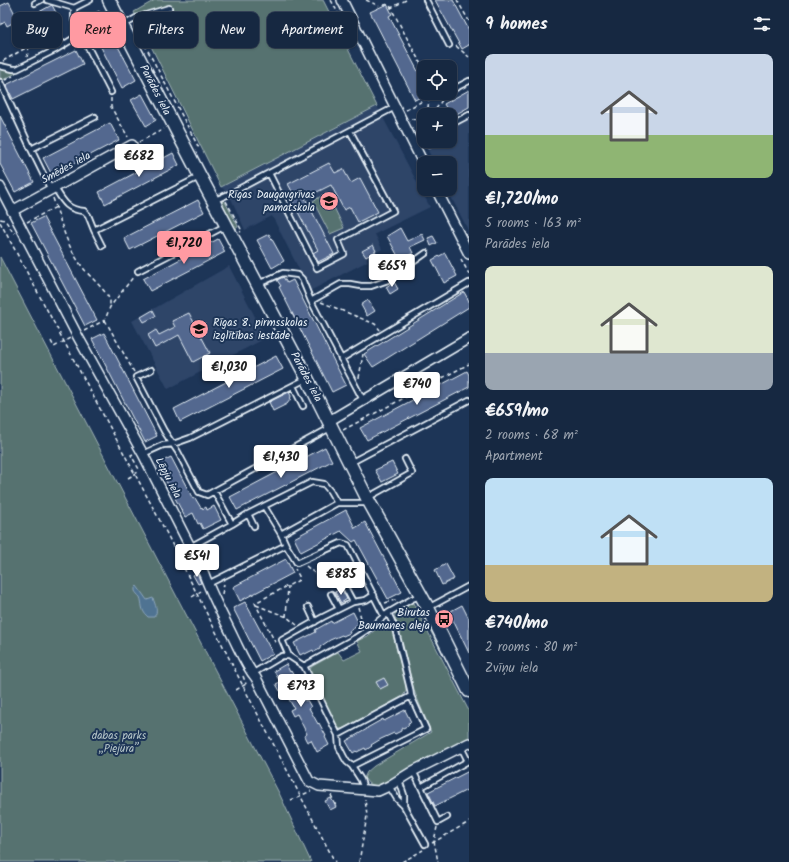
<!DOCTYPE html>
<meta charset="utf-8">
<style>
:root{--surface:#162841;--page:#1f3048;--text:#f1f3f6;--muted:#9ea6b1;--line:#35445a;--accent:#ff9aa2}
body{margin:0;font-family:Kalam,sans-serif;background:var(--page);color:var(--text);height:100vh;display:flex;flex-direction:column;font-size:15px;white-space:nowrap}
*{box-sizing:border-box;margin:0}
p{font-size:13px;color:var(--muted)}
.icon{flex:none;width:22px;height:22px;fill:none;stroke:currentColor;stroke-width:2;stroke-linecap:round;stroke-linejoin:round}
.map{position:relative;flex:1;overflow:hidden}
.details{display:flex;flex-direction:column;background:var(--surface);width:320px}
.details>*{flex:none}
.top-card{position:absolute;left:12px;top:12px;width:380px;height:36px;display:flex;gap:8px}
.buttons{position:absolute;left:417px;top:60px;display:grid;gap:8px}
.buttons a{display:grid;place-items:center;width:40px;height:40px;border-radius:8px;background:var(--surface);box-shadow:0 1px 3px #0004,0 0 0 1px var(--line);font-size:20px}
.price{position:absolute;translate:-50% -34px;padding:0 9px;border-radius:4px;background:#fff;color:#222;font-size:13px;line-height:26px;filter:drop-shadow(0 1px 2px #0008)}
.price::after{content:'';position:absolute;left:50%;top:24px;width:12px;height:9px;margin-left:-6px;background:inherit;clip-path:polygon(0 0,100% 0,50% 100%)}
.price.active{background:var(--accent);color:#111}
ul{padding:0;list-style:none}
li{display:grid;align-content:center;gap:8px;height:212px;padding:0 16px}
li span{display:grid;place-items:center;height:124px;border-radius:8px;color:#555}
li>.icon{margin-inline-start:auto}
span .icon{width:72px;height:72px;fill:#fffc;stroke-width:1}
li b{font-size:17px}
h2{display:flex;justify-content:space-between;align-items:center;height:48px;padding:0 16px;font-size:17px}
.chip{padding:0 14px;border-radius:8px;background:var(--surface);box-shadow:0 1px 3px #0004,0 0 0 1px var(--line);font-size:14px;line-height:36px}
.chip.active{background:var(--accent);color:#111}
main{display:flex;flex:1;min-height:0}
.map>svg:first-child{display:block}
.built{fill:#2d4468}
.green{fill:#567270;stroke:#9fb2b4}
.water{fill:#4f7392;stroke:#8ca5bb}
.building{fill:#52688f;stroke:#e8f1f8}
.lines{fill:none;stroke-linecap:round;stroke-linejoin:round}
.service-casing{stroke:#e8f1f8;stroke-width:8}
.minor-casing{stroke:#e8f1f8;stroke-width:12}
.tertiary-casing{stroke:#e8f1f8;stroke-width:15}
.path{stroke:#e8f1f8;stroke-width:1.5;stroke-dasharray:4 3;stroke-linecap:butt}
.service{stroke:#1d3557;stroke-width:4.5}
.minor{stroke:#1d3557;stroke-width:9}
.tertiary{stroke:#1d3557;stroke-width:12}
.labels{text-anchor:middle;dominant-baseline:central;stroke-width:4;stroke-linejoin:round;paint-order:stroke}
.street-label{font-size:11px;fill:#e8f1f8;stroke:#1d3557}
.poi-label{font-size:11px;fill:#e8f1f8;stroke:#1d3557;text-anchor:end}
.park-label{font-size:11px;fill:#b5c5c8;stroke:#1d3557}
</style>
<main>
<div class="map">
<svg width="469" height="862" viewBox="0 0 469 862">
<rect width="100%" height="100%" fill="#1d3557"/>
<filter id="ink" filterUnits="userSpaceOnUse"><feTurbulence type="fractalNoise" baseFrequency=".025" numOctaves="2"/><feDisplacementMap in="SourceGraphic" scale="8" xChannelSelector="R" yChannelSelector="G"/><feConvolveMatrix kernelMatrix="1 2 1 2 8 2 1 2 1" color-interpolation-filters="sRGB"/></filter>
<g filter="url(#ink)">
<!-- built -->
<path class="built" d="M377,106L430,207L375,234L382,249L367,258L368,261L310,291L272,216L245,230L229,194L221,187Z
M469,119V232L447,189H450V163H434L424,142L426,141H450V129Z
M229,266L266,338L168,389L132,321Z"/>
<!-- green -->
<path class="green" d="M155,0H323L377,106L221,187L134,12Z
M0,68L16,73L1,81L0,79Z
M327,193L344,228L330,234L313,201Z
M224,200L238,226L237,228L235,230L222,203V201Z
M0,257L279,793L311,862H0Z
M412,601L469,711V738L377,786L369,784L364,778L367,772L374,766L431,732L415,693L395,618V613Z
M421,603L455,671L459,685L419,609Z
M382,624L388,625L391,627L406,685V691L403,696L344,728L341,729L337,727L310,671L311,667L338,652L344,660L362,651L357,641L368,636Z"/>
<!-- water -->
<path class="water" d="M137,586L147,600L153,598C155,605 159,611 154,617H148C140,610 143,604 140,597C138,595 136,593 135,591V588Z"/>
<!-- building -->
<path class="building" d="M435,0H453L469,30V45L462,49Z
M9,2L18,20L7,26L5,22L0,25V6Z
M387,4L392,14L389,16L424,83V95L415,100L370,12Z
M52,5L62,24L47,32L37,13Z
M99,11L136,80L122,88L86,18Z
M76,50L83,64L13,99L6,85Z
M469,90V107L451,117L444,104Z
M142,94L156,120L146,126L131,100Z
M0,116L34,182L15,192L0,164Z
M110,123L119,140L52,175L43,158Z
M426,141H444L429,149L425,142Z
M173,153L179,165L105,204L99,192Z
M329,163L335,173L343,169L351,183L360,178L378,212L358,222L350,207L344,210L331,185L305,198L334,254L318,262L313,253L318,250L289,195L293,193L288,184Z
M198,200L204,212L130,250L124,238Z
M43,217L97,320L85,326L31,223Z
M400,228L407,241L422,234L425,240L410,247L413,253L400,260L387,236Z
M269,234L284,261L272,268L257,240Z
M433,236L437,243L431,246L428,238Z
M218,239L225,252L150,291L143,279Z
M373,245L376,251L366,257L362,251Z
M445,253L457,276L444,283L432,260Z
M283,277L287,283L293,280L346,385L332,392L279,287L281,286L277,280Z
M394,282L398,289L390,294L386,287Z
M464,292L469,301V307L373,367L364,354Z
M368,300L375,311L367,316L361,305Z
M153,310L156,316L144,322L141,317Z
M189,313L210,353L193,362L179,335L155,348L148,335L156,330L159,335L175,327L172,321Z
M104,333L157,436L145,442L92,339Z
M276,356L283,369L180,422L174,409Z
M467,371L469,375V387L367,440L360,428Z
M289,392L291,396L290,400L287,404L273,411L269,402Z
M325,447L332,461L237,510L230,497Z
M171,457L193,499L195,498L201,508L202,507L203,509L206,507L207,510L214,506L221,520L203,529L200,523L198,524L193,513L185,517L157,464Z
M392,462L398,474L382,482L375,470Z
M346,510L355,528L365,522L402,592L388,599L356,540L353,542L341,531L301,552L294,538Z
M286,559L293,573L240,601L233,587Z
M446,564L454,579L442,585L435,570Z
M197,573L201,583L198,584L193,575Z
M341,588L347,599L341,603L335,592Z
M245,602L273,654L260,661L233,608Z
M462,605L469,619V653L449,612Z
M353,612L359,624L356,625V627L349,631L350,633L343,636L342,635L330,640L320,647V649L314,652L313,650L305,654L304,653L300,655L294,643L316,632L315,630L331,621L332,623Z
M286,664L290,672L291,671L299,685H297L305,701L307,700L311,707L309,708L318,724L319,723L326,736L325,737L329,745L317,752L311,740L307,742L304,736L307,734L297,714L293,716L290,710L294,708L283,689L280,691L276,684L280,682L274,671Z
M384,678L388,685L380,689L376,682Z
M405,710L411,722L408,723L409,725L401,729V731L395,734L394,733L381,739L371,745L372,746L366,750L365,748L357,752L356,751L353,753L346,741L367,729V728L383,719L384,721Z
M469,771V789L435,806L428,792Z
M331,798L336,807L330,810L325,801Z"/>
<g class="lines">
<!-- service casing -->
<g class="service-casing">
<path id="service" d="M47,0L74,8
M90,0L74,8V20L111,92
M426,0L449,45
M35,3L41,0
M28,15L41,40L44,42L63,46
M124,25L136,18L169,8
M0,66L13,69H17L55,50L81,34
M0,82L31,149L51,190
M450,91L469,81
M445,94L447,93
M450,125L469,115
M413,144L424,138
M31,149L95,117
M269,173L317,268L344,254L338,240L393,211L350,131
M55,188C63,201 67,210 84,211L88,215L94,230
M213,201L229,194L395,107
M102,246L94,230L199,177
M138,271L225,226
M258,284L283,273L298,275L302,279L311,301L363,400
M311,301L341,284H350L361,286H371L388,280L426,253
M341,359L469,283
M151,370L136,377L164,431L178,452L199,492L207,495L330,428
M293,386L303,406
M143,454L163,445L173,444L190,438L306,379
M350,463L469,400
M214,491L232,524
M367,498L412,473L405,459
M264,506L281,534
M248,514L254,526
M286,545L297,563L341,543L348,545L384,616
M190,547L232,524L248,514L312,482L324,484L330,491L337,503
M208,584L286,545L281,534L337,503H363L367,501
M345,587L353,602
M331,594L339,609
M374,595L366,600L353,602L323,617L282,640L289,656L304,666L338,735L411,696
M308,607L315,622
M428,608L469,586
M304,666L355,638L370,628L388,613L412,599L420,596
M252,674L282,656H289
M338,735L339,747L344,757L347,762L352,766L361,780L364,789
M352,766L426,729L411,696L410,689L395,628L388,613
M413,771L421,787L468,761L461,747
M399,780L404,795V806
M389,786L397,799L404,806L425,844
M421,787L438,822L447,817"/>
</g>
<!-- minor casing -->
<g class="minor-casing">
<path id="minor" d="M342,0L424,165
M0,187L77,335L143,454L204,574C212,596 223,616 233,637C240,651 246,666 256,678L309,781L319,786L378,791L389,786L413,771L469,743
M436,189L469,254
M12,211L132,145
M329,421L469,338"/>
</g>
<!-- tertiary casing -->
<g class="tertiary-casing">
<path id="tertiary" d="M109,0L200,176L307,378L367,498L428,608L469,691"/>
</g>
<!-- path -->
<path class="path" d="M331,0L348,32
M366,0L379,6
M406,0L391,8L424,70
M457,0L469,21
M384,5H390L391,8
M135,26L200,150
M456,46L469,57
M27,57L29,46L35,43
M3,61L29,46
M5,80L13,76
M111,98V107L128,137
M406,110L428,98L431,96L432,93
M427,115L429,100L428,98H440
M432,115L442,100
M411,119L424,121
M139,142L164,129
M418,171L424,184
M53,198C62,225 66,246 84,269C91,278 107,291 110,301C110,303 110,305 110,307
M226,201L242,231L240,232
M0,219L5,220L13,232L15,233
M0,222L166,532L243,686L335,862
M27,222L56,207
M461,259L469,274
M321,302L375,324L380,330
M105,320L134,372
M84,331L105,320L110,307L134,276
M51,341L54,347L70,338
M359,378L363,354
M343,430L469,364
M133,454L131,455L140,471
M128,478L140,471
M306,566L318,576L327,582L340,584
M222,594L224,584
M192,597L201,591
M385,603L398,599
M256,605L287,617L297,625
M358,607L363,625
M286,617L288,586
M276,641L275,642L255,603L299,580V576L295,569
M243,676L246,684
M236,690L246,684
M331,795L336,806
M291,800L311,791
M437,827L434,841L438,862
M432,843L469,822
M359,862L367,816L365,799
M402,862L423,850"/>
<!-- service -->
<use href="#service" class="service"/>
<!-- minor -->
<use href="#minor" class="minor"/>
<!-- tertiary -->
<use href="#tertiary" class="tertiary"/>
</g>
</g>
<!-- icons -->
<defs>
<g id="school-disc" transform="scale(1)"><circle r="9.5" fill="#ff9aa2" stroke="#1d3557"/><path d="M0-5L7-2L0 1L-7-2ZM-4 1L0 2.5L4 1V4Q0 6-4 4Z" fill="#111"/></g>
<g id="bus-disc" transform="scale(1)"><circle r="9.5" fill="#ff9aa2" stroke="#1d3557"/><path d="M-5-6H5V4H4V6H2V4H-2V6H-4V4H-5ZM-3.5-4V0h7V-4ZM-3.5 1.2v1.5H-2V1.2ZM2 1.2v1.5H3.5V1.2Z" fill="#111"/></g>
</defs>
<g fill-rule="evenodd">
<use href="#school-disc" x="329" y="201"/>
<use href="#school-disc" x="199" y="329"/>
<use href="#bus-disc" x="444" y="619"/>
</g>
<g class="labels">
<!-- street labels -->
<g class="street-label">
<text transform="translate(155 90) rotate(63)">Parādes iela</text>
<text transform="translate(66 168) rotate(-29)">Smēdes iela</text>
<text transform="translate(306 377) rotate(62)">Parādes iela</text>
<text transform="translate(168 478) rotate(63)">Lēpju iela</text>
</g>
<!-- poi labels -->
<g class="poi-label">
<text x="315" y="195">Rīgas Daugavgrīvas<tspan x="315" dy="13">pamatskola</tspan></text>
<text x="213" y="323" text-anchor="start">Rīgas 8. pirmsskolas<tspan x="213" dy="13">izglītības iestāde</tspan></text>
<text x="430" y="613">Birutas<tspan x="430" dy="13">Baumanes aleja</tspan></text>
</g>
<!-- park labels -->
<g class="park-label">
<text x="119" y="736">dabas parks<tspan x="119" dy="13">„Piejūra”</tspan></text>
</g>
</g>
</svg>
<div class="buttons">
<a><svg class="icon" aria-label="locate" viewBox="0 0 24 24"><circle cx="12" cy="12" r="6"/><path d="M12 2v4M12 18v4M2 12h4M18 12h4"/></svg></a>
<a>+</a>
<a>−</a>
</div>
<b class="price" style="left:139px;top:178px">€682</b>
<b class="price active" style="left:184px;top:265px">€1,720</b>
<b class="price" style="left:392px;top:288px">€659</b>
<b class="price" style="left:229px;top:389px">€1,030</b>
<b class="price" style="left:417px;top:406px">€740</b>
<b class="price" style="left:281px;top:479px">€1,430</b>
<b class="price" style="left:197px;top:578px">€541</b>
<b class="price" style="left:341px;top:596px">€885</b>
<b class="price" style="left:301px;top:708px">€793</b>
<div class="top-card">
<a class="chip">Buy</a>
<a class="chip active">Rent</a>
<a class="chip">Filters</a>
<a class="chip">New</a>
<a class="chip">Apartment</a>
</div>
</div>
<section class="details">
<h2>9 homes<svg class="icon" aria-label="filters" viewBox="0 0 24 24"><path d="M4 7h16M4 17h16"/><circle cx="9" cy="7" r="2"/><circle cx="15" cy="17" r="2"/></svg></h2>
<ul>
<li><span style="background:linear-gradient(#c9d6e8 65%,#8fb573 0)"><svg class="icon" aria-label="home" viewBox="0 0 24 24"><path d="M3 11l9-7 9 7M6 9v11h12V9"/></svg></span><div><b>€1,720/mo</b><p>5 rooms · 163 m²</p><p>Parādes iela</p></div></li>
<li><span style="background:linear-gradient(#dfe7d0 70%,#9aa5b1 0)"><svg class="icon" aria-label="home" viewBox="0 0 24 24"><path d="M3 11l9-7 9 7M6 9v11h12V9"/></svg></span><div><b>€659/mo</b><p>2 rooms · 68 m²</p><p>Apartment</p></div></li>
<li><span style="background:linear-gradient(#bfe0f5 70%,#c2b280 0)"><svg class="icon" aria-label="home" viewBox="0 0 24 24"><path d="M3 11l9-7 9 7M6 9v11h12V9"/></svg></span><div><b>€740/mo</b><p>2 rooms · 80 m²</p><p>Zvīņu iela</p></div></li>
</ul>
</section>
</main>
